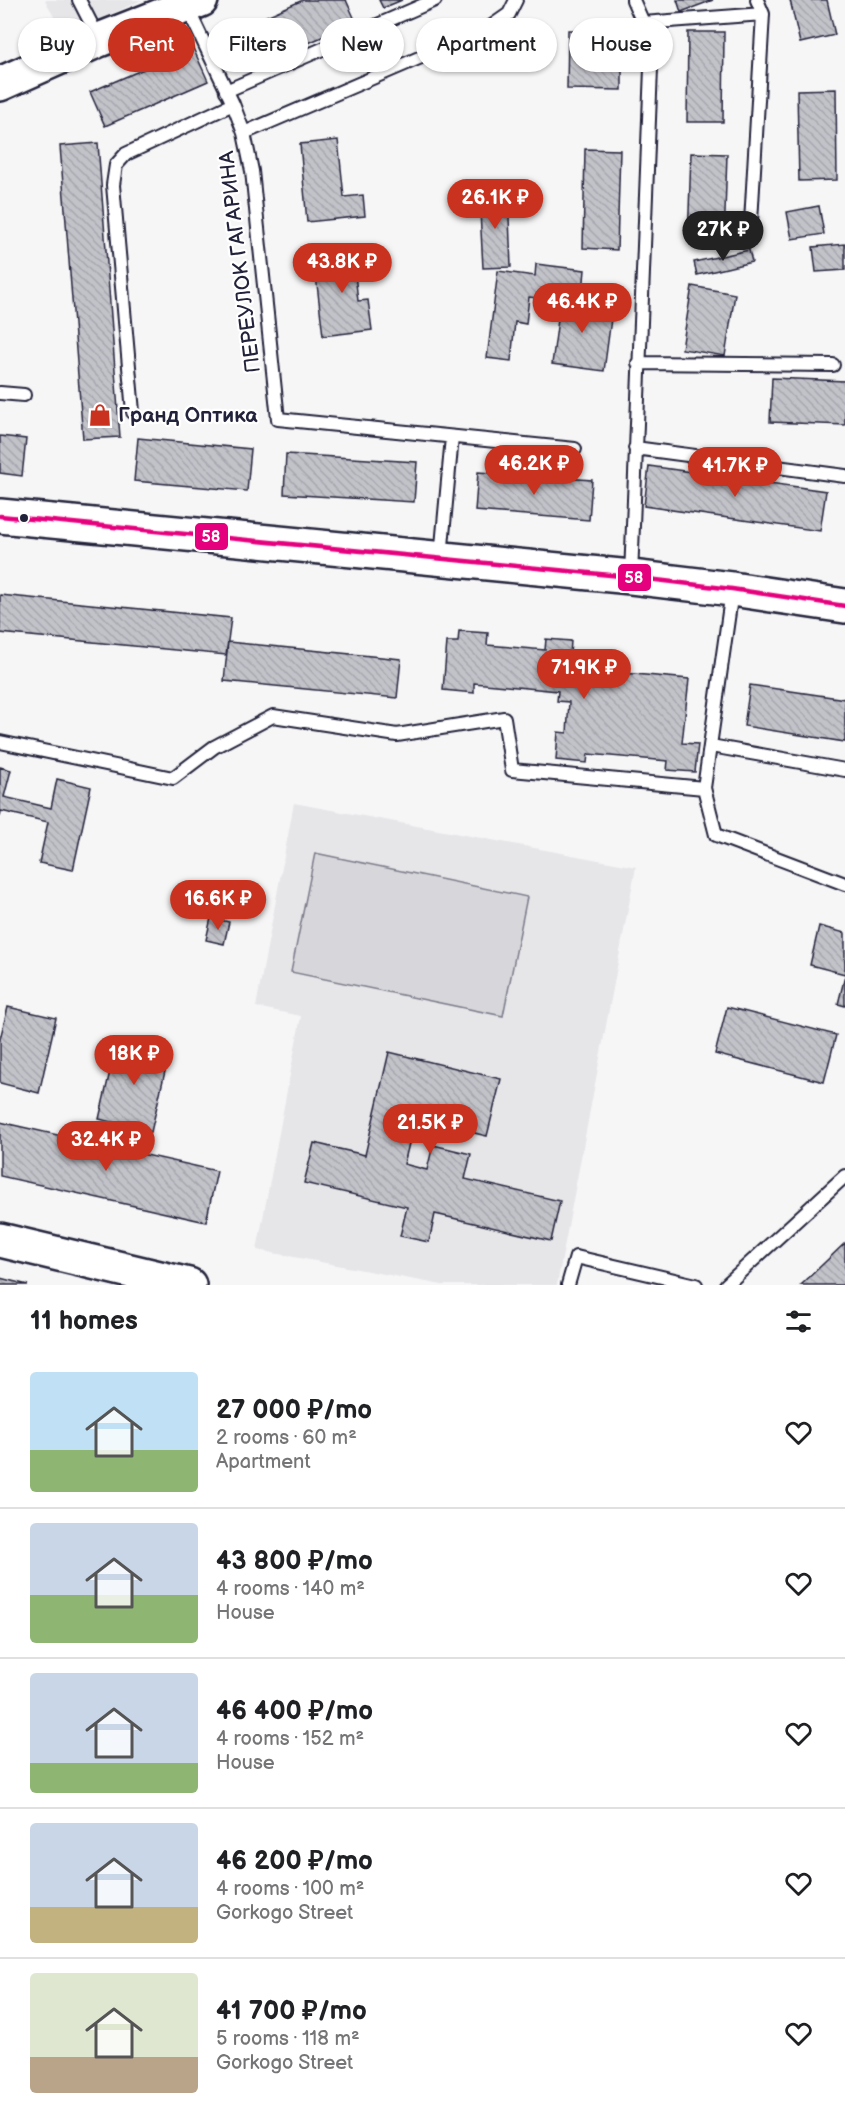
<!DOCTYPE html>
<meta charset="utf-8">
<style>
:root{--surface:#fff;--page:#f2f2f2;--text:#202124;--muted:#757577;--line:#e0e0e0;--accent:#c8321e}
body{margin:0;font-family:"Balsamiq Sans",sans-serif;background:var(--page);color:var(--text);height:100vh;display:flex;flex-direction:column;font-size:22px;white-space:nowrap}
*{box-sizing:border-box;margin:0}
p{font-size:20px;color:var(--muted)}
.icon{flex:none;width:33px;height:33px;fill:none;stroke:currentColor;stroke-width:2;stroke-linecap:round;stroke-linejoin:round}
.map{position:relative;height:1285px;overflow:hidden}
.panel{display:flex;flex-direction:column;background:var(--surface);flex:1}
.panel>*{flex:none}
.hud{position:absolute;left:18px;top:18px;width:810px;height:54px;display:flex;gap:12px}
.price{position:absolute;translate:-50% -51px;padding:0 14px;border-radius:21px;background:var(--accent);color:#fff;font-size:20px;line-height:39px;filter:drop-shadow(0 2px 3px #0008)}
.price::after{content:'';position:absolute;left:50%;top:36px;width:18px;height:14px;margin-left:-9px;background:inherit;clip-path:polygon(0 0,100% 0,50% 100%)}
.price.selected{background:#222;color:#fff}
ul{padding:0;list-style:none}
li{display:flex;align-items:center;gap:18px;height:150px;padding:0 30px}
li+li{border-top:2px solid var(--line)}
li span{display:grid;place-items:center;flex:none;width:168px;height:120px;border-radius:6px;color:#555}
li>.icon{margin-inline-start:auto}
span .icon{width:72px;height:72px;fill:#fffc;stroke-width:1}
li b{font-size:26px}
h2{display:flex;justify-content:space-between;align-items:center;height:72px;padding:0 30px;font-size:26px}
.pill{padding:0 21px;border-radius:27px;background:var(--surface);box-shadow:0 2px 4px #0004;font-size:21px;line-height:54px}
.pill.selected{background:var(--accent);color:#fff}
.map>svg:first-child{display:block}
.built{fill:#e6e6e9}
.pitch{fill:#d7d7db;stroke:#7c7c8b;stroke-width:1.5}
.building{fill:url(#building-back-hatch);stroke:#22223b;stroke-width:1.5}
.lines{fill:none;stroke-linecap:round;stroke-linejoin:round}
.lane-casing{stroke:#22223b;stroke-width:16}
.secondary-casing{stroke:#22223b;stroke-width:38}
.primary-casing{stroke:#22223b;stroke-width:38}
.lane{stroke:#fff;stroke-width:12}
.secondary{stroke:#fff;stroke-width:33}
.primary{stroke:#fff;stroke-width:33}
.bus-1-casing{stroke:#fff;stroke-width:9}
.bus-1{stroke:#e5007d;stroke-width:4.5}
.bus-dot{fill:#22223b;stroke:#fff;stroke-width:2}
.labels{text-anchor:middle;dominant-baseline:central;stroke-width:4.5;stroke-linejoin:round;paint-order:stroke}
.street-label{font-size:21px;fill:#22223b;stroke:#fff}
.poi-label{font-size:21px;font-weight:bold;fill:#22223b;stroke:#fff;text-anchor:start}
.line-badge{stroke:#fff;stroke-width:2}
.badge-label{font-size:16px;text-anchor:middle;font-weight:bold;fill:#fff}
</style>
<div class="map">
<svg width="845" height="1285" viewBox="0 0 845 1285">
<defs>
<pattern id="building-back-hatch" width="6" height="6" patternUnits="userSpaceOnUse" patternTransform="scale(1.5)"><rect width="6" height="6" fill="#c2c2c9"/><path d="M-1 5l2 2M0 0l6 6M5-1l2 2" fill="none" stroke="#a6a6ae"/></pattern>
</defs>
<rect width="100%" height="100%" fill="#f6f6f7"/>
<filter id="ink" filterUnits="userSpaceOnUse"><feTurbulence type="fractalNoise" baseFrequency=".0167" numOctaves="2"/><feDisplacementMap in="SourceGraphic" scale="12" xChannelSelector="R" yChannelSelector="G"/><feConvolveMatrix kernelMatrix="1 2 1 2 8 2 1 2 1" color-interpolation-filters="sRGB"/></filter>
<g filter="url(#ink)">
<!-- built -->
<path class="built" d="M45,0H142L64,36Z
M294,803L636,867L557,1285H442L257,1250L301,1016L256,1007Z"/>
<!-- pitch -->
<path class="pitch" d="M315,853L527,897L503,1016L291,972Z"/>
<!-- building -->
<path class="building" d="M303,0H346L356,22L256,66L239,28Z
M379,0H402L383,8Z
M677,0H713L681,12Z
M790,0H827L835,35L800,43Z
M568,30H622V90L567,89Z
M688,32H724L723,122H687Z
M193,48L208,81L105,126L90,92Z
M836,89L837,180L799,181L797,90Z
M338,140L344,197L363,195L365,216L307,222L300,144Z
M98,143L120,437L83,439L60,146Z
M585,149L620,150L617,250L583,248Z
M691,153L727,154L724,242L688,241Z
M508,192L511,267L483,268L479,193Z
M819,206L824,234L792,239L787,212Z
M845,244V270L816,272L813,247Z
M749,250L752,262L697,275L694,262Z
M364,252L367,273L355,274L358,301L368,300L372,330L323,336L314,258Z
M536,264L585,270L583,292L555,289L554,300L529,297L526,324L515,322L511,361L487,358L498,271L535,276Z
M692,286L735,294L725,356L682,349Z
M561,297L613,304L604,371L552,364Z
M772,378L845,381V425L770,422Z
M0,436L26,439L22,476L0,473Z
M138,438L251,449L247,491L134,481Z
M286,454L417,462L414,502L284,494Z
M649,466L826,491L820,531L644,506Z
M478,472L592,480L589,520L475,511Z
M0,595L231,618L226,655L0,633Z
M459,631L488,633L487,645L545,650L546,639L571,641L569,668L689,679L682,743L698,744L695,772L667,770L668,761L588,754L587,763L556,760L558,732L567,733L569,702L557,701L558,691L474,683V693L443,690L447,642H458Z
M228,642L401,659L397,698L224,681Z
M750,685L845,699V742L744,726Z
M0,767L11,770L4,797L51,808L57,779L91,787L73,870L39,863L48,822L1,811L0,817Z
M211,918L229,922L224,944L206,940Z
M819,926L845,933V974L810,965Z
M845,976V1006L838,1004Z
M8,1007L56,1018L39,1093L0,1083V1039Z
M727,1007L836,1035L824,1082L715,1054Z
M117,1041L169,1054L151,1132L99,1119Z
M389,1052L501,1079L487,1136L415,1119L404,1164L427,1170L433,1145L471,1154L465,1179L560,1201L551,1241L435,1214L429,1242L400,1236L407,1207L304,1183L314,1143L365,1155Z
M0,1122L217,1171L206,1222L0,1176Z
M845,1243V1285H801Z
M0,1278L28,1285H0Z"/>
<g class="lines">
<!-- lane casing -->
<g class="lane-casing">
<path id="lane" d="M79,0L99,39
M757,0L763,14
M187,7L233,104L244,133L252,171L278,419L575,449
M643,23L763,14L751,222
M226,91L435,0
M244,133L489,28L509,14L516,0
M638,363L833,365
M0,393L24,395
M133,412L113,185L116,165L126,154L233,104
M635,448L845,476
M441,557L452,437
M631,576L652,43L633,0
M732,591L704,788L716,835L845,884
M0,742L173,778L214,747L273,716L397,735L504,718L512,770L704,788
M711,746L845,770
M568,1285L576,1257L696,1285
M726,1285L845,1176"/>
</g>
<!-- secondary casing -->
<g class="secondary-casing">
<path id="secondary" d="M0,84L99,40L201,0
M0,1240L189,1285"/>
</g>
<!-- primary casing -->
<g class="primary-casing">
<path id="primary" d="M0,516L631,577L732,589L845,606"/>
</g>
<!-- lane -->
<use href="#lane" class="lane"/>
<!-- secondary -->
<use href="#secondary" class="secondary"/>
<!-- primary -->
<use href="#primary" class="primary"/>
<!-- bus-1 casing -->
<g class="bus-1-casing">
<path id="bus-1" d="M0,516L631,577L732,589L845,606"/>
</g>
<!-- bus-1 -->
<use href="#bus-1" class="bus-1"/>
</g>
</g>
<!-- icons -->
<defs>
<g id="shop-bare" transform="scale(1.8)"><path d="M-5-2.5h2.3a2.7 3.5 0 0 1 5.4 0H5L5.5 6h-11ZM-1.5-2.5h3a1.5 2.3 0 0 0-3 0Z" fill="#c8321e" stroke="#fff" stroke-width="2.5" paint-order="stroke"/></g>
</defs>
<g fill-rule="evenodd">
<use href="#shop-bare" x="100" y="415"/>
</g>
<!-- markers -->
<circle class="bus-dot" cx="24" cy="518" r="5"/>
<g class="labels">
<!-- street labels -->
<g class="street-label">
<text transform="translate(240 262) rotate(-97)">ПЕРЕУЛОК ГАГАРИНА</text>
</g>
<!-- poi labels -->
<g class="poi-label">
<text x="118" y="415">Гранд Оптика</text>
</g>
</g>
<g class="line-badge">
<rect x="194" y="522" width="35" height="29" rx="6" fill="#e5007d"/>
<rect x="617" y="563" width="35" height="29" rx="6" fill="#e5007d"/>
</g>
<g class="badge-label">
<text x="211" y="542">58</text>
<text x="634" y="583">58</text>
</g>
</svg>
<b class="price" style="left:495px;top:230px">26.1K ₽</b>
<b class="price selected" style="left:723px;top:262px">27K ₽</b>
<b class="price" style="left:342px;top:294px">43.8K ₽</b>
<b class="price" style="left:582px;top:334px">46.4K ₽</b>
<b class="price" style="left:534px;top:496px">46.2K ₽</b>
<b class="price" style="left:735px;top:498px">41.7K ₽</b>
<b class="price" style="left:584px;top:700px">71.9K ₽</b>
<b class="price" style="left:218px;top:931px">16.6K ₽</b>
<b class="price" style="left:134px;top:1086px">18K ₽</b>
<b class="price" style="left:430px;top:1155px">21.5K ₽</b>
<b class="price" style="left:106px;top:1172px">32.4K ₽</b>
<div class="hud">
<a class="pill">Buy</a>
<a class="pill selected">Rent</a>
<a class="pill">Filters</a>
<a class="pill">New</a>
<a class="pill">Apartment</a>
<a class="pill">House</a>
</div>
</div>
<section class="panel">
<h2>11 homes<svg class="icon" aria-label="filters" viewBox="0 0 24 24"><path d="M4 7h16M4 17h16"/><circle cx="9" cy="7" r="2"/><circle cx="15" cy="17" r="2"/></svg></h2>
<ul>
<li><span style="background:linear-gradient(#bfe0f5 65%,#8fb573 0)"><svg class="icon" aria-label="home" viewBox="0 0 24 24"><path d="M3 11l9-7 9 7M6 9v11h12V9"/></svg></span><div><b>27 000 ₽/mo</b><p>2 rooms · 60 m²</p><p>Apartment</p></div><svg class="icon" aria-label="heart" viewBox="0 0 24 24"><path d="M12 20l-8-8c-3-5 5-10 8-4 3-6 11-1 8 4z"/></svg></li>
<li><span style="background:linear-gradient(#c9d6e8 60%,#8fb573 0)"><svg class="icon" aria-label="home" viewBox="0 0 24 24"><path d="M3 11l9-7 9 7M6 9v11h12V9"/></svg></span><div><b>43 800 ₽/mo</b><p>4 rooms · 140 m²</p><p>House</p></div><svg class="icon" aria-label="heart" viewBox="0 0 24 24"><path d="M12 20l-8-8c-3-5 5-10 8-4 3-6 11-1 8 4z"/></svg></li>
<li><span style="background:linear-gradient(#c9d6e8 75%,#8fb573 0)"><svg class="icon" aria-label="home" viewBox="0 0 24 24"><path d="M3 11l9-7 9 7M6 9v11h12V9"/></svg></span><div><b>46 400 ₽/mo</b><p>4 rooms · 152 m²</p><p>House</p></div><svg class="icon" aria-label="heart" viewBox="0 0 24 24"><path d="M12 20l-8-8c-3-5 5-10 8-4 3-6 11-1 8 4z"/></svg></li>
<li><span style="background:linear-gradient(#c9d6e8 70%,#c2b280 0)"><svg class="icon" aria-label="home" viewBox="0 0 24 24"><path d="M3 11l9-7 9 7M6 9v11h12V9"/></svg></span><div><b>46 200 ₽/mo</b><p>4 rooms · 100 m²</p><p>Gorkogo Street</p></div><svg class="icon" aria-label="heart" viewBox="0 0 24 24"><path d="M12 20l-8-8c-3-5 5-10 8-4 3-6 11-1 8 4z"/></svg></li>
<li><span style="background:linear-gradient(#dfe7d0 70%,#b9a48a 0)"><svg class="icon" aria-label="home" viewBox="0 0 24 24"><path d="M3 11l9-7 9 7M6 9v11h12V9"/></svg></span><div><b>41 700 ₽/mo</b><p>5 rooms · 118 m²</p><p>Gorkogo Street</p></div><svg class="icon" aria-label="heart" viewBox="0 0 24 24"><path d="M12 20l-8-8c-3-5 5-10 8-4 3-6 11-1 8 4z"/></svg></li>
</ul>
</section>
